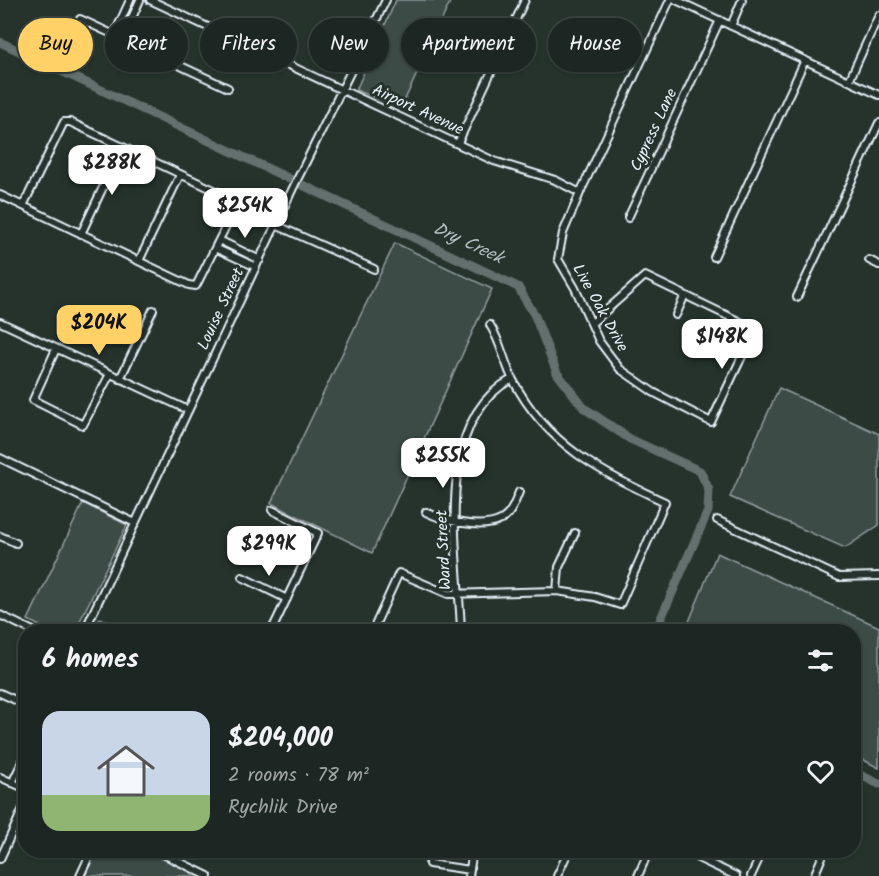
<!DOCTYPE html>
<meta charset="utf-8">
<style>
:root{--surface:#1c2622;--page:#29322f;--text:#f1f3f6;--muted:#a0a5a5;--line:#3a4340;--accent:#ffd166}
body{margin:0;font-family:Kalam,sans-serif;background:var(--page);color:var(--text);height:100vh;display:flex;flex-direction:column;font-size:22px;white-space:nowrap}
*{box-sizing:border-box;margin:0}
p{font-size:20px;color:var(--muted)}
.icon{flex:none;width:33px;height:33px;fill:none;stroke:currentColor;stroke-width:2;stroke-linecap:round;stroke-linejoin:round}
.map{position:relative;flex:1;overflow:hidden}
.sheet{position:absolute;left:18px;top:624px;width:843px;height:234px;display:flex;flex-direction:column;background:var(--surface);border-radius:24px;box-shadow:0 2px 4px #0004,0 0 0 2px var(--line)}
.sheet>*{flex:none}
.banner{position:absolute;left:18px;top:18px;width:843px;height:54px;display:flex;gap:12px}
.price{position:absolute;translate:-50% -51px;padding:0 14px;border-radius:12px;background:#fff;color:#222;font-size:20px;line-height:39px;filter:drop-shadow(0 2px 3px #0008)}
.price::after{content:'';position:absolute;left:50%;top:36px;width:18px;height:14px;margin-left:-9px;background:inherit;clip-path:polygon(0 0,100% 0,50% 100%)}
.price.selected{background:var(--accent);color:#111}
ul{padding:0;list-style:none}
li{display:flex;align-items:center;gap:18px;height:150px;padding:0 24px}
li span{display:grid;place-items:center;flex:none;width:168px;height:120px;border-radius:18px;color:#555}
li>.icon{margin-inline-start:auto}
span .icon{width:72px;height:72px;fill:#fffc;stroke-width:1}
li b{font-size:26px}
h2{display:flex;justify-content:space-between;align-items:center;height:72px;padding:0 24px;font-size:26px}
.pill{padding:0 21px;border-radius:27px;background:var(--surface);box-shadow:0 2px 4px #0004,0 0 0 2px var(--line);font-size:21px;line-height:54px}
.pill.selected{background:var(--accent);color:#111}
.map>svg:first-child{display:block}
.green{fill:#3e4b47;stroke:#939ea0;stroke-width:1.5}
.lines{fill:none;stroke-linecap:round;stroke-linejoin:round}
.river{stroke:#636f6d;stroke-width:9}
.minor-casing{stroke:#e8f1f8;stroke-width:10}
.minor{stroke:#26332d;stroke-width:6}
.labels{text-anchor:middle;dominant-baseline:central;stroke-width:6;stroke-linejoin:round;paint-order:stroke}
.street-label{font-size:16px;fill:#e8f1f8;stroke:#26332d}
.water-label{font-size:18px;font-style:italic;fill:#b3bdc0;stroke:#26332d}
</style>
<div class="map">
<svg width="879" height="876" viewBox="0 0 879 876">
<rect width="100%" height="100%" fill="#26332d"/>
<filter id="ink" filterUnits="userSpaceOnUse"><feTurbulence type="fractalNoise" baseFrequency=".0167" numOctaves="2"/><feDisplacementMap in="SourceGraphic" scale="12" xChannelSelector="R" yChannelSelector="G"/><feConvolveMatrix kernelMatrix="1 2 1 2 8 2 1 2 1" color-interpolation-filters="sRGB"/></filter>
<g filter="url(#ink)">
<!-- green -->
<path class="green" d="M396,0H451L401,108L356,90Z
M395,243L492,289L372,553L271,503Z
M779,388L879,434V525L845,548L730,497Z
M83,503L127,525L75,631H50L28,620Z
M717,553L879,627V768L854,755V632L686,629Z
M100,618L130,631H94Z
M97,851H146L200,876H85Z"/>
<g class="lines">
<!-- river -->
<path class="river" d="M0,42L518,287L535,316L557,373L584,408L630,439L700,471L709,490L708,511L655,632
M854,772L879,784"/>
<!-- minor casing -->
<g class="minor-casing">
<path id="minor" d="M150,0L494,161L555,180L580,193
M676,0L879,95
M80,19L228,88
M731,26L742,0
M114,35L130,0
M123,38L140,0
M849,81L879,15
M458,143L525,0
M0,195L189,285L196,286L236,206L233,199L70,122H64L23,206
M628,218L720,20
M276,225L374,269
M81,234L122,147
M219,240L260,260
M215,248L256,267
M714,257L805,60
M869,260L879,265
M139,261L180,175
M797,297L879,123
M676,315L685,295
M0,322L188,410
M592,323L645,276L755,329L711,422L653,392L620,369L599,341L575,288L558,259L563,233L580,193L670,0
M56,349L33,400L83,425L110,374
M120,379L153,310
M0,458L135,523
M426,512C444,521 482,530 501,520C511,515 515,502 519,492
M717,520L839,577L879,576
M0,536L16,543
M242,577L287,599
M557,591L559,567L575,533
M0,615L35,632
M84,632L293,188L386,0
M271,632L318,533L272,510
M372,632L399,573L448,594L557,591L595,597L620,605L665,502C601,472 547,446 513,380C504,362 501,342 490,325
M461,632C459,556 431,422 512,379
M0,693L26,705
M0,777L26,789
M12,783L26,754
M155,850L208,876
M681,850L736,876
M0,859L26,802
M429,864L470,870
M80,876L92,850
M469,876L473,850
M557,876L569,850
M638,876L649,850
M751,876L763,850
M814,876L825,850"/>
</g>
<!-- minor -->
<use href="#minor" class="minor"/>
</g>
</g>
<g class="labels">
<!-- street labels -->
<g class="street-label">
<text transform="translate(418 110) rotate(25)">Airport Avenue</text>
<text transform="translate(654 130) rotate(-65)">Cypress Lane</text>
<text transform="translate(600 308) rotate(61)">Live Oak Drive</text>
<text transform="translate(221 309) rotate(-65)">Louise Street</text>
<text transform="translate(444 550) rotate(-93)">Ward Street</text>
</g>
<!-- water labels -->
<g class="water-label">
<text transform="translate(468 244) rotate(25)">Dry Creek</text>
</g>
</g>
</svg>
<b class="price" style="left:112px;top:196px">$288K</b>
<b class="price" style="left:245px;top:239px">$254K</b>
<b class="price selected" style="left:99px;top:356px">$204K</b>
<b class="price" style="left:722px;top:370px">$148K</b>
<b class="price" style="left:443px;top:489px">$255K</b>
<b class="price" style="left:269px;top:577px">$299K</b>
<div class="banner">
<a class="pill selected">Buy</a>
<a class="pill">Rent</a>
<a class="pill">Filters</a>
<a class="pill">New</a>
<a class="pill">Apartment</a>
<a class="pill">House</a>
</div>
<section class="sheet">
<h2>6 homes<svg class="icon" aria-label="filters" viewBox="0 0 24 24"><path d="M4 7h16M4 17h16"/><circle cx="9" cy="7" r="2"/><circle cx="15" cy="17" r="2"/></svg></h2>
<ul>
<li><span style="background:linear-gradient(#c9d6e8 70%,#8fb573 0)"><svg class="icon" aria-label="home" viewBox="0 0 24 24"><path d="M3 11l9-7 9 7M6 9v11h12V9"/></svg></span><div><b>$204,000</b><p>2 rooms · 78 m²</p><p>Rychlik Drive</p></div><svg class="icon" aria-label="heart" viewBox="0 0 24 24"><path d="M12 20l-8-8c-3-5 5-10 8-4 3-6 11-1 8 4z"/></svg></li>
</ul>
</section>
</div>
